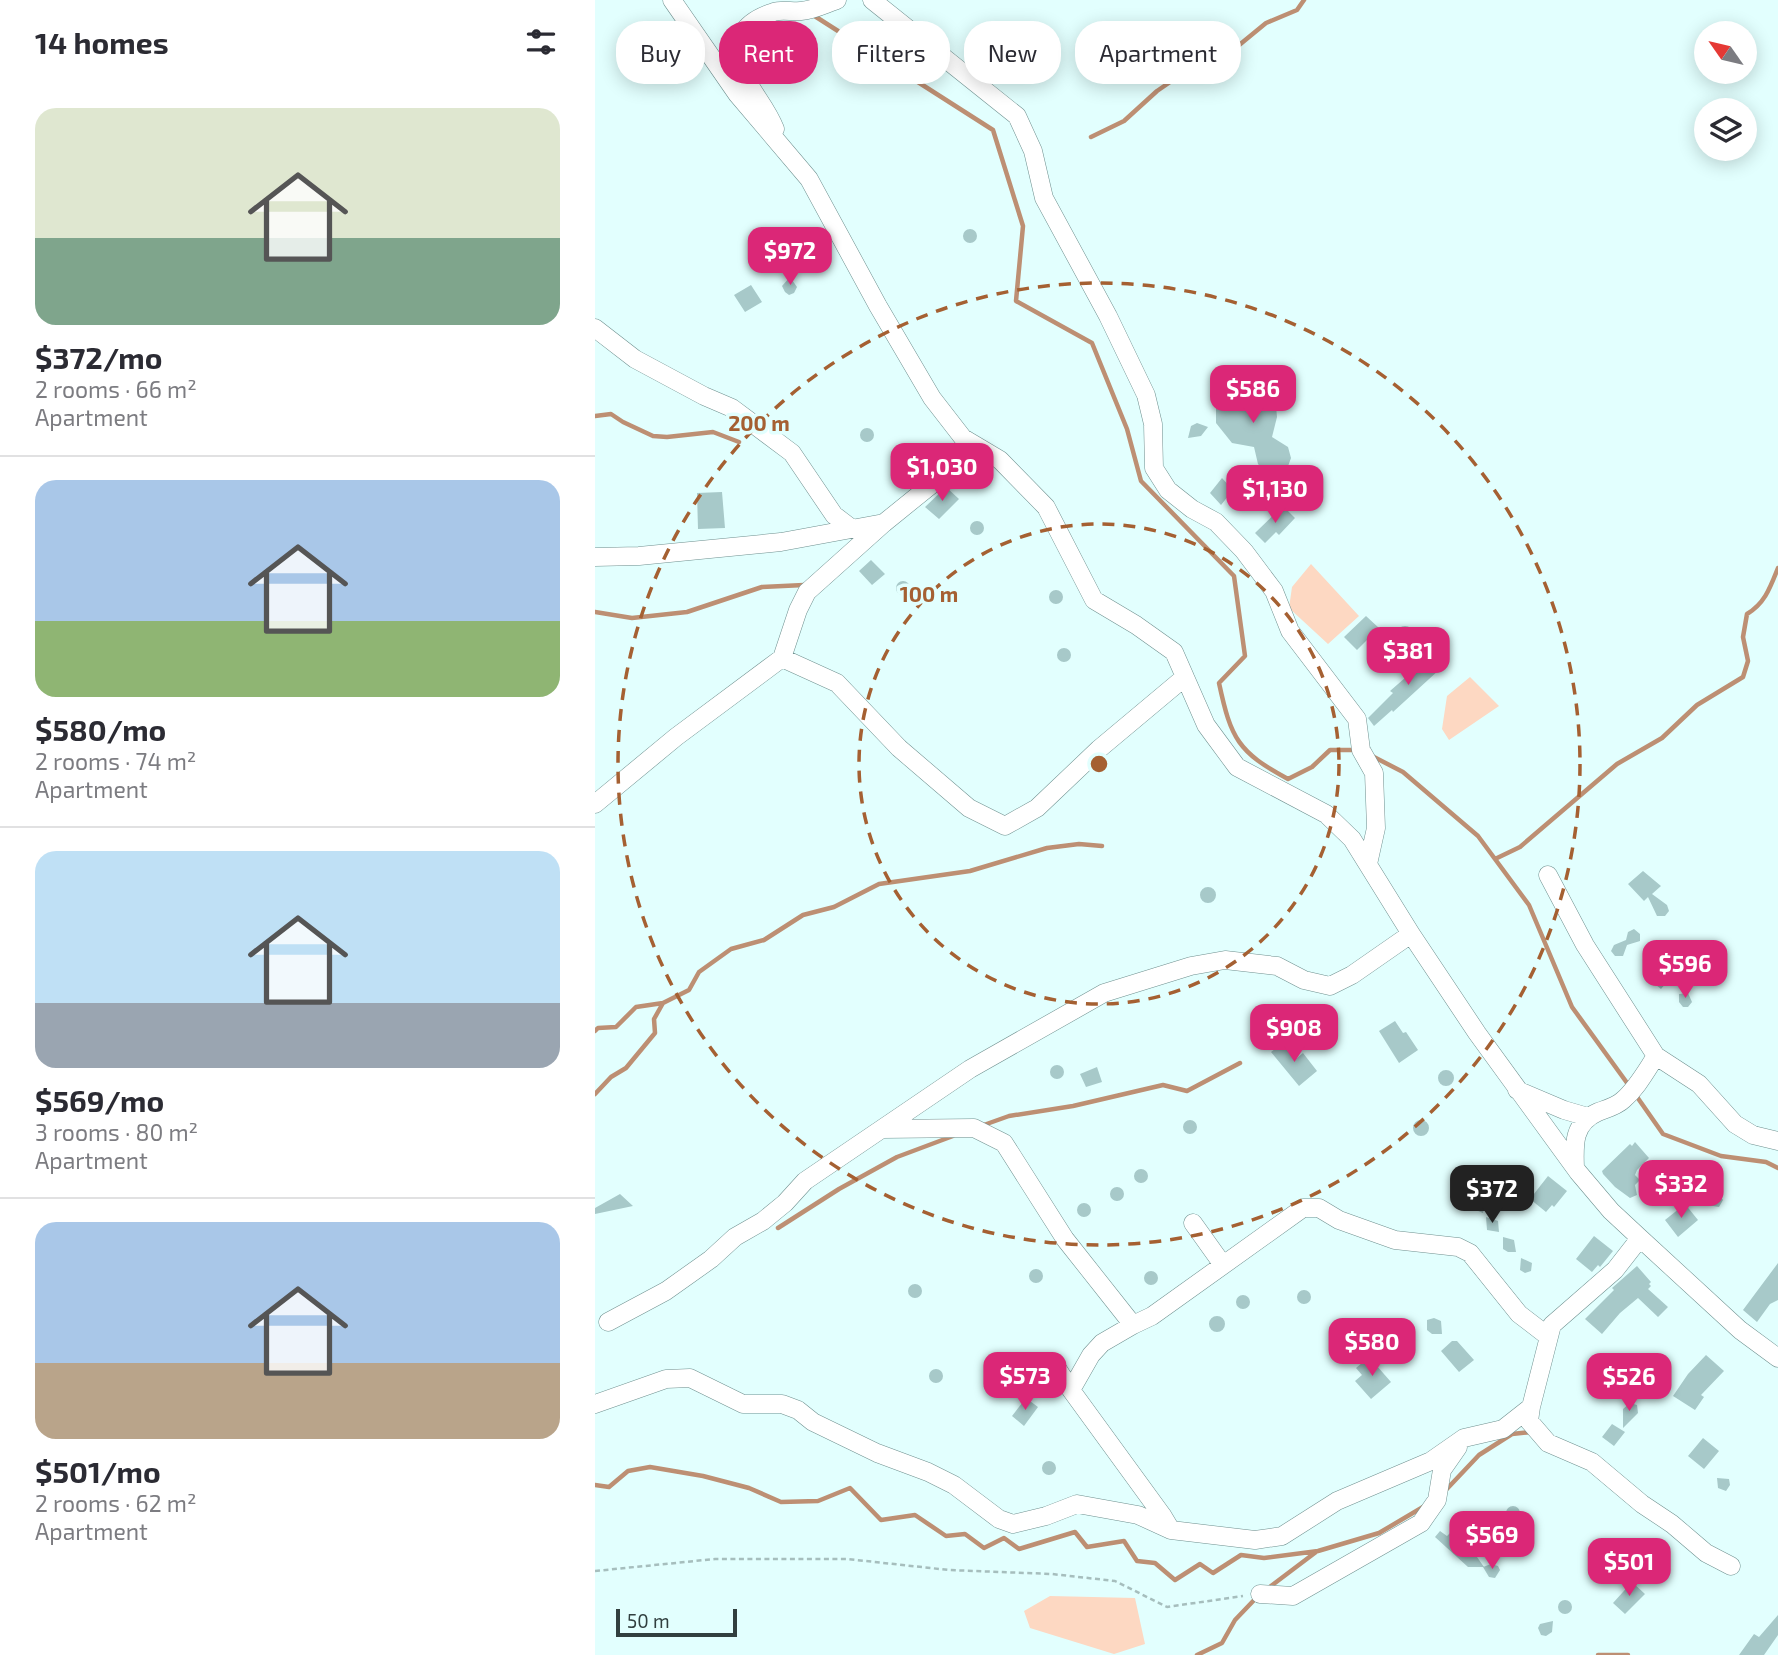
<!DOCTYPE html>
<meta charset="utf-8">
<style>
:root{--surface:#fff;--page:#f2f2f3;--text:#2b2b33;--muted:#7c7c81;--line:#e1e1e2;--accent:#db2777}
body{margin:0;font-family:"Exo 2",sans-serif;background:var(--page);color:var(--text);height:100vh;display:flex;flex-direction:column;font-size:26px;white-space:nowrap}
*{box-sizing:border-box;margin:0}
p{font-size:23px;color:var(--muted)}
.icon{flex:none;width:38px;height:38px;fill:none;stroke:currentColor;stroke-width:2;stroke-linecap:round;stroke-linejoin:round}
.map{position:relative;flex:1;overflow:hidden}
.sheet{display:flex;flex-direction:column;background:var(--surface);width:595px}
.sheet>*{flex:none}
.top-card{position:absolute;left:21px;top:21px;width:665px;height:63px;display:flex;gap:14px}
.needle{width:46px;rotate:304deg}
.fabs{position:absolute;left:1099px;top:21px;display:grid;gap:14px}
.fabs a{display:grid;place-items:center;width:63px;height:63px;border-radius:50%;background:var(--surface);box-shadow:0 4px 18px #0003;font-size:35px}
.scale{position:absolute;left:21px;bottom:18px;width:121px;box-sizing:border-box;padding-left:7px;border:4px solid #313f3f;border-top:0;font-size:19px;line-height:24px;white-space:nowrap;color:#313f3f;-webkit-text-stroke:5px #e2fffe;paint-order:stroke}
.price{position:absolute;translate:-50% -60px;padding:0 16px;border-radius:14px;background:var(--accent);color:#fff;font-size:23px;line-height:46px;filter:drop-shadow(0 2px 4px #0008)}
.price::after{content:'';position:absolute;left:50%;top:42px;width:21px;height:16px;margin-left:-10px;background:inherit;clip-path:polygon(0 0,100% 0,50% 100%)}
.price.selected{background:#222;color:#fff}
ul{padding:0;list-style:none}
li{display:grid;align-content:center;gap:14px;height:371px;padding:0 35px}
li+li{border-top:2px solid var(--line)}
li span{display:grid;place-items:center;height:217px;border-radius:21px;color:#555}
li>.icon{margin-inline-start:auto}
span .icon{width:126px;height:126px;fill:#fffc;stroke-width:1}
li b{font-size:30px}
h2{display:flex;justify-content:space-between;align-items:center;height:84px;padding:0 35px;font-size:30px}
.pill{padding:0 24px;border-radius:28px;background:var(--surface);box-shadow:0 4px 18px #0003;font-size:24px;line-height:63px}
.pill.selected{background:var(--accent);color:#fff}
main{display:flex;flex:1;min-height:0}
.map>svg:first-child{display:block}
.green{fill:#fdd8c2}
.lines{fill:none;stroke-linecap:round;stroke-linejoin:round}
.stream{stroke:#bd8f73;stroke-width:4.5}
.building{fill:#a7c9c9}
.minor-casing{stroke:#6f908f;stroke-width:19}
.path{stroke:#a6bebd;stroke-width:2.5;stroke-dasharray:5 3.5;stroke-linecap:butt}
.minor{stroke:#fff;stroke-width:18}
.ring{fill:none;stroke:#a56032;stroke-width:3.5;stroke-dasharray:12 9}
.centre{fill:#a56032;stroke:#e2fffe;stroke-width:3.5}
.ring-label{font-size:21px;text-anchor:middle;font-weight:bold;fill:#a56032;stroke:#e2fffe;stroke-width:7;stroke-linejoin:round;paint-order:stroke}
</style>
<main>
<section class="sheet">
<h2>14 homes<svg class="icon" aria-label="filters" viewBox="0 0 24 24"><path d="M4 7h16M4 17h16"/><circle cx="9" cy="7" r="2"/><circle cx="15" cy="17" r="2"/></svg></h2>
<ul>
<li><span style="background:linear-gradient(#dfe7d0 60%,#7fa58c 0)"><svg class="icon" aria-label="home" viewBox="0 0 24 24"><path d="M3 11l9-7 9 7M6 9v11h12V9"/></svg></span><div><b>$372/mo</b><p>2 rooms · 66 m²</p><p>Apartment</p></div></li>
<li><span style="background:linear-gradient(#a9c7e8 65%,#8fb573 0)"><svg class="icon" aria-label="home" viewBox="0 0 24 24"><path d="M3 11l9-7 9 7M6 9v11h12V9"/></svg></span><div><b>$580/mo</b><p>2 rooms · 74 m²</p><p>Apartment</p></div></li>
<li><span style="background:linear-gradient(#bfe0f5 70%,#9aa5b1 0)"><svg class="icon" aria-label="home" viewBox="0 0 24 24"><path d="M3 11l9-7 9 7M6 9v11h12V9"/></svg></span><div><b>$569/mo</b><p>3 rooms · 80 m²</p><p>Apartment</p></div></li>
<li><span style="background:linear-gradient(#a9c7e8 65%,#b9a48a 0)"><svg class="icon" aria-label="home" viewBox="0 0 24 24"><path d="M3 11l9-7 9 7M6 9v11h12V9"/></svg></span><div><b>$501/mo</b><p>2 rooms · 62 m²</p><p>Apartment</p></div></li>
</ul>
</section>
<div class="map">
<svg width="1183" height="1655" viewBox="0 0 1183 1655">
<rect width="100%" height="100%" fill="#e2fffe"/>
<!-- green -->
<path class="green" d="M716,564L764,616L733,644L694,608L697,587Z
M875,677L904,706L854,740L847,729L852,696Z
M455,1596L540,1598L550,1644L519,1654L435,1628L429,1611Z"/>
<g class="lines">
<!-- stream -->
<path class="stream" d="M218,15L398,130L428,226L421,301L497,343L532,429L546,481L639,576L650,656L624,683C636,739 643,752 693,779L717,767L735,750H763
M496,137L529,121L562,91L594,69L643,46L671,23L702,10L709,0
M0,416L16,414L28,422L58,436L72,437L118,432L144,442
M0,612L37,618L92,612L167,587L209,585
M777,756L808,772L883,836L934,905L977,1007L1035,1087
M900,859L925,847L1022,764L1067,738L1102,705L1148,677L1153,661L1148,637L1152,614C1170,603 1175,588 1183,568
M0,1031L3,1028L21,1027L41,1007L68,1003
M0,1094L16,1077L31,1068L60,1033L59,1019L68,1003L94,990L104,972L136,949L169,940L208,915L239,907L284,884L375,871L452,848L484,844L507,846
M1040,1094L1068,1134L1126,1156L1171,1162L1183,1168
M386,1126L414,1116L478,1106L568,1085L592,1091L645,1063
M183,1228L244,1189L302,1157L358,1136
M0,1485L14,1487L33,1471L55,1467L108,1476L154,1488L186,1502L223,1501L255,1488L286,1520L320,1515L351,1536L370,1534L389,1548L409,1538L424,1549L480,1532L492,1547L529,1541L542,1561L560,1563L580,1580L605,1564L618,1573L646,1555L669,1558L723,1551L784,1533L828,1507
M849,1492L884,1455L917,1434L937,1432
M672,1589L721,1552
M602,1655L627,1643L640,1620L662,1597
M1003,1655H1033"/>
</g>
<!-- building -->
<path class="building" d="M368 236a7 7 0 1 1 14 0a7 7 0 1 1-14 0Z
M198,252L203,253L206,260L197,269L191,258Z
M195,277L202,287L199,293L194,295L190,292L187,286Z
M156,285L167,302L150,312L139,295Z
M650,383L661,385L670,390L681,406L682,417L677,437L693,447L696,458L692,469L687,473L675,474L670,472L663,464L659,447L637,443L621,423V408L625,399L640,386Z
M602,423L613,427L606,436L593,438L596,426Z
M265 435a7 7 0 1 1 14 0a7 7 0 1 1-14 0Z
M627,478L638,490L626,505L615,493Z
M351,487L364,499L344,519L330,507Z
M127,492L130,528L103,529L102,493Z
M711,495L717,497L719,502L716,507L702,510L707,499Z
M688,506L700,518L684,535L681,532L670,543L660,533Z
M375 528a7 7 0 1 1 14 0a7 7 0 1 1-14 0Z
M276,560L290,574L277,585L264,571Z
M301 588a7 7 0 1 1 14 0a7 7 0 1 1-14 0Z
M454 597a7 7 0 1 1 14 0a7 7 0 1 1-14 0Z
M771,616L784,628L762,650L749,637Z
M802 634a8 8 0 1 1 16 0a8 8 0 1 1-16 0Z
M462 655a7 7 0 1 1 14 0a7 7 0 1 1-14 0Z
M847,651V665L845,669L798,712L797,710L779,726L773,718L798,693L795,691L826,664Z
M1048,871L1066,886L1057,894L1072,905L1074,911L1070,916H1062L1053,897L1049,901L1033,884Z
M605 895a8 8 0 1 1 16 0a8 8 0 1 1-16 0Z
M1039,929L1045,934V941L1032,945L1028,956H1020L1016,951L1019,945L1031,940L1033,932Z
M1063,962L1078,975L1066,989L1050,976Z
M1093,993L1097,1002L1093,1007H1088L1084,1002V994Z
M800,1021L808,1033L811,1032L823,1050L804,1063L784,1031Z
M689,1042L702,1058L708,1053L722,1071L704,1086L676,1052Z
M455 1072a7 7 0 1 1 14 0a7 7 0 1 1-14 0Z
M502,1067L507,1082L491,1087L485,1074Z
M843 1078a8 8 0 1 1 16 0a8 8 0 1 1-16 0Z
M588 1127a7 7 0 1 1 14 0a7 7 0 1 1-14 0Z
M818 1128a8 8 0 1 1 16 0a8 8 0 1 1-16 0Z
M1040,1142L1054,1158L1042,1170L1040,1175L1045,1180L1040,1185L1042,1195L1035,1198L1020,1187L1008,1174L1007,1171L1035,1144L1037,1146Z
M539 1176a7 7 0 1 1 14 0a7 7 0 1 1-14 0Z
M953,1176L972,1191L959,1207L957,1205L951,1212L935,1199Z
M515 1194a7 7 0 1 1 14 0a7 7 0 1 1-14 0Z
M25,1194L38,1206L0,1214V1208Z
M1121,1194H1124L1128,1200L1124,1207L1094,1202Z
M880,1197L887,1198L890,1202L888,1213L876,1208V1201Z
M482 1210a7 7 0 1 1 14 0a7 7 0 1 1-14 0Z
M1090,1204L1103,1220L1083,1237L1070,1220Z
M891,1217L903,1221L904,1232L892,1230Z
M999,1236L1018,1251L1005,1267L1003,1265L997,1272L981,1259Z
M908,1237L919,1240L921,1252H913L908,1249Z
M926,1258L937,1263L936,1271L930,1273L925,1270Z
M1183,1263V1300L1175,1304L1162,1322L1148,1310Z
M1042,1266L1056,1282L1054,1284L1056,1286L1053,1289L1073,1307L1063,1317L1043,1298L1025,1313L1007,1334L990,1319L1019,1290L1017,1288Z
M434 1276a7 7 0 1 1 14 0a7 7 0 1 1-14 0Z
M549 1278a7 7 0 1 1 14 0a7 7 0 1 1-14 0Z
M313 1291a7 7 0 1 1 14 0a7 7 0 1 1-14 0Z
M702 1297a7 7 0 1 1 14 0a7 7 0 1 1-14 0Z
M641 1302a7 7 0 1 1 14 0a7 7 0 1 1-14 0Z
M614 1324a8 8 0 1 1 16 0a8 8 0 1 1-16 0Z
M839,1318L846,1321L847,1334H837L832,1330V1320Z
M857,1341H862L879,1360L864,1372L846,1351Z
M1111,1355L1129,1371L1106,1395L1109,1397L1100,1410L1078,1396L1093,1374Z
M774,1357L796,1382L776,1399L760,1381L767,1375L761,1368Z
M334 1376a7 7 0 1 1 14 0a7 7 0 1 1-14 0Z
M431,1398L443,1407L429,1426L417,1416Z
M1035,1403L1042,1405L1043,1413L1028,1428V1409Z
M1017,1424L1030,1432L1019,1446L1007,1437Z
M1108,1438L1124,1451L1109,1469L1093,1456Z
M447 1468a7 7 0 1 1 14 0a7 7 0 1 1-14 0Z
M1122,1478L1134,1479L1135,1485L1131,1491L1123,1488Z
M911 1513a7 7 0 1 1 14 0a7 7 0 1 1-14 0Z
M864,1524L880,1542L872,1549L882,1557L889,1567H873L840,1537L845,1531L852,1536Z
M896,1564L903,1566L905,1570L900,1578L894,1577L888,1567Z
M1064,1567L1069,1571V1578L1053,1583L1057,1570Z
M1037,1582L1050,1594L1030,1614L1018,1603Z
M963 1607a7 7 0 1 1 14 0a7 7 0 1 1-14 0Z
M1183,1615V1635L1169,1655H1144L1159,1634L1164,1637Z
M958,1621L957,1632L951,1636L946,1635L943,1628L945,1624Z"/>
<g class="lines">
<!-- minor casing -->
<g class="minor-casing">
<path id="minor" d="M77,0L142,94L214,179L283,306L337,398L368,438L405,460L451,507L499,600L541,625L579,652L611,725L642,767L731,814L757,839L816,934L882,1033L983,1172L1016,1211L1045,1238L1145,1330L1183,1358
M277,0L422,116L438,151L449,198L513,316L551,395L558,424L559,468L573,490L597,509L621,522L649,551L679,591L695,631L762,719L766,750L779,773L781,828L773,864
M180,129C172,108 157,93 148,73C133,42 149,21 179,12C187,9 197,12 206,11C219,10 230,4 242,0
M0,328L40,359L109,396L137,408L197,453L239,515L256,528
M0,557L44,556L186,542L289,523L383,447
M187,658L242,683L304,748L374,808L410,826L442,808L504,749L590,677
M0,804L81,737L187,658L203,610L212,592L289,523
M953,875L990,945L1061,1056L1104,1084L1140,1124L1158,1135L1183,1141
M922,1090L969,1110L993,1117
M287,1129L379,1128L409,1143L470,1239L538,1325L507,1343L496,1355L476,1390L567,1515L576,1530L660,1540L687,1536L742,1501L836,1461L869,1438L908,1429L936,1407L957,1325L1020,1270L1045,1238
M980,1168C979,1144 978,1123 1003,1112C1011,1109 1022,1106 1028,1100C1042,1088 1051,1071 1061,1056
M598,1223L628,1265
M13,1322L71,1291L116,1259L140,1237L168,1221L190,1203L210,1181L375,1069L509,993L596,966L630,960L682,966L709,980L735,986L757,975L816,934
M538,1325L557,1316L708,1208H724L744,1220L800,1240L863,1247L875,1253L924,1314L954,1337
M420,1383L448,1367L462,1368L476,1390
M0,1404L71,1379L95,1378L148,1404H187L203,1410L218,1422L282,1453L333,1472L359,1485L404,1519L418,1524L451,1516L482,1504L543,1515L576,1530
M936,1407L934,1421L953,1443L997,1462L1047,1504L1077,1524L1111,1553L1136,1566
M665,1594L698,1596L826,1523L842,1500L847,1470L863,1447"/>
</g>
<!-- path -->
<path class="path" d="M0,1571L120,1559H252L354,1570L457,1574L520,1581L572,1607L648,1596"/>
<!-- minor -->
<use href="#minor" class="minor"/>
</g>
<!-- distance rings -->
<g class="ring">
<circle cx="504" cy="764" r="240"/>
<circle cx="504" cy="764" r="481"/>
</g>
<circle cx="504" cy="764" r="10" class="centre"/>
<g class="ring-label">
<text x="164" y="431">200 m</text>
<text x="334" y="602">100 m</text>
</g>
</svg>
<div class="fabs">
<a><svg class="needle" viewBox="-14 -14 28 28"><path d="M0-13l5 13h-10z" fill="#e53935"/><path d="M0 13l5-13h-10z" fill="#7c7c81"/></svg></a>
<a><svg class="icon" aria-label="layers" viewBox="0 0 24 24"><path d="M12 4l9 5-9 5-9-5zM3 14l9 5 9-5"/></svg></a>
</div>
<div class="scale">50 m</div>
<b class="price" style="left:195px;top:287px">$972</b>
<b class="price" style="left:658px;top:425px">$586</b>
<b class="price" style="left:347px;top:503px">$1,030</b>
<b class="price" style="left:680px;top:525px">$1,130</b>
<b class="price" style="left:813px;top:687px">$381</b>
<b class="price" style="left:1090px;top:1000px">$596</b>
<b class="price" style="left:699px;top:1064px">$908</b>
<b class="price" style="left:1086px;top:1220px">$332</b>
<b class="price selected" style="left:897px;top:1225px">$372</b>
<b class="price" style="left:777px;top:1378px">$580</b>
<b class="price" style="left:430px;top:1412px">$573</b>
<b class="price" style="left:1034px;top:1413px">$526</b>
<b class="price" style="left:897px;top:1571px">$569</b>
<b class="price" style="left:1034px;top:1598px">$501</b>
<div class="top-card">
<a class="pill">Buy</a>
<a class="pill selected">Rent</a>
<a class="pill">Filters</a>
<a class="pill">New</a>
<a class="pill">Apartment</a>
</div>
</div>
</main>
